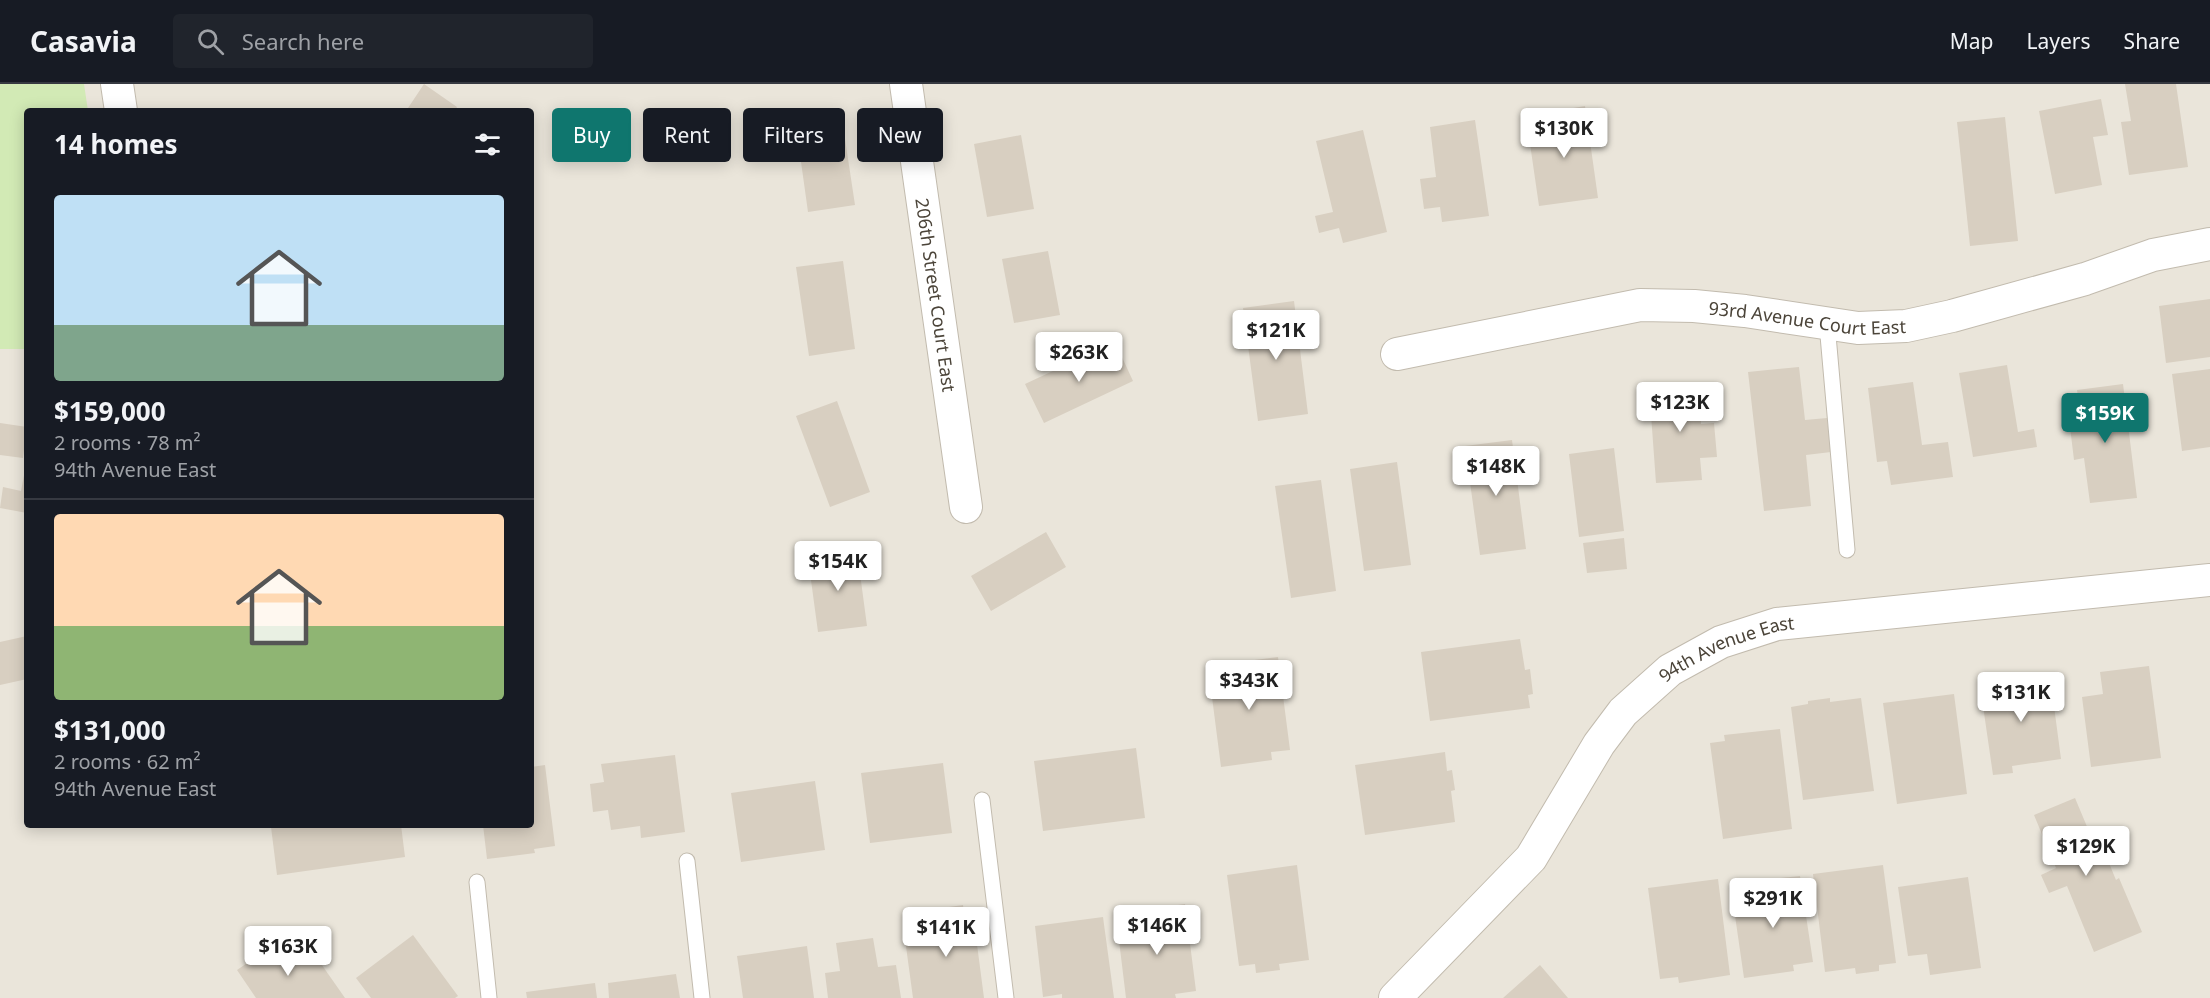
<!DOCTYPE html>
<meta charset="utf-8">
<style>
:root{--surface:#171b24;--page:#20242c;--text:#f1f3f6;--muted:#9ea1a6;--line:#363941;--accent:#0f766e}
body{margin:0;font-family:"Noto Sans",sans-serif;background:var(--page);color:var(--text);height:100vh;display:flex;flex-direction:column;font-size:22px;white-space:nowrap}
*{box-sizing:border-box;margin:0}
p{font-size:20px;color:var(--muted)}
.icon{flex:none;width:33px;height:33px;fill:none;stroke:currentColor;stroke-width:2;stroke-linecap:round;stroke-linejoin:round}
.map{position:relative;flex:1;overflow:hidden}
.drawer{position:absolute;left:24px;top:24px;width:510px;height:720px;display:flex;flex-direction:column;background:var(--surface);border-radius:6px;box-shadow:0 3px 15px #0003}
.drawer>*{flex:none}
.banner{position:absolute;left:552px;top:24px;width:570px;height:54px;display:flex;gap:12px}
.price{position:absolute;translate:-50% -51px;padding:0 14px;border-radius:6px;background:#fff;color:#222;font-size:20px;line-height:39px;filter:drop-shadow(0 2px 3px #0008)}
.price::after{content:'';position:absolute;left:50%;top:36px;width:18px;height:14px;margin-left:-9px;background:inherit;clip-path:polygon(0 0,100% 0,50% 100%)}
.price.active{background:var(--accent);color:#fff}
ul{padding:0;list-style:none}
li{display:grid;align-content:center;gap:12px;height:318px;padding:0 30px}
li+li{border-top:2px solid var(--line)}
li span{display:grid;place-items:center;height:186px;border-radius:6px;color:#555}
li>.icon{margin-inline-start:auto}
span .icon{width:108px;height:108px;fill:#fffc;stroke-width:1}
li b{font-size:26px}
h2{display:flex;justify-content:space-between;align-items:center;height:72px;padding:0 30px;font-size:26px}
.tag{padding:0 21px;border-radius:6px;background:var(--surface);box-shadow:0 3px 15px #0003;font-size:21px;line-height:54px}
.tag.active{background:var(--accent);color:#fff}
header{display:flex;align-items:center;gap:36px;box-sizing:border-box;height:84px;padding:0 30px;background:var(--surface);border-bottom:2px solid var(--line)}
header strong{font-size:28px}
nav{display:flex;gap:33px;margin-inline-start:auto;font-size:21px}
.search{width:420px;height:54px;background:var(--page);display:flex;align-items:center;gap:15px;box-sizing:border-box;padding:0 21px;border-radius:6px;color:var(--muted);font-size:22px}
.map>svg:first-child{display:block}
.residential{fill:#eae5da;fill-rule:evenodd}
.green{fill:#d2eab5}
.building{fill:#d8cfc1}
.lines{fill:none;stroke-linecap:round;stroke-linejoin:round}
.service-casing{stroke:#c2bbae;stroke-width:17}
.minor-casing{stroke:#c2bbae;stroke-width:34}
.service{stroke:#fff;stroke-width:15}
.minor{stroke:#fff;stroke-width:32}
.labels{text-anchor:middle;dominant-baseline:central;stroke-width:6;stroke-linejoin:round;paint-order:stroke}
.street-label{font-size:18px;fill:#4b4439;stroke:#fff}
</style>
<header>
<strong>Casavia</strong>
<div class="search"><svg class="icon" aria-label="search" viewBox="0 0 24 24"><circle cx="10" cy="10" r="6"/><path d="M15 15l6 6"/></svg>Search here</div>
<nav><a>Map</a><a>Layers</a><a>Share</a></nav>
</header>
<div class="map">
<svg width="2210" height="914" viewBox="0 0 2210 914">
<rect width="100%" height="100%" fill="#f6f3ec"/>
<!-- residential -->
<path class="residential" d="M0,0H2210V914H0ZM27,27H531V741H27Z"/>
<!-- green -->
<path class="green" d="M0,0H84L88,27H27V265H0Z"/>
<!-- building -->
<path class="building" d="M424,0L457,23L455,27H406Z
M2125,0H2176L2188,83L2129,91L2121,38L2131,37Z
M2101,15L2108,51L2093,53L2102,101L2055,110L2039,27Z
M1585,22L1598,114L1539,122L1528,46L1552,42L1550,28Z
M2005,33L2018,157L1970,162L1957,38Z
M842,35L855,121L808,128L796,42Z
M1475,36L1489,132L1442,138L1440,123L1424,125L1420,95L1436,93L1430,43Z
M1363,46L1387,148L1343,159L1339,144L1319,149L1315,132L1333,128L1316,57Z
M1021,51L1034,125L987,133L974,60Z
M1048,167L1060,231L1014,239L1002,175Z
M843,177L855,265L809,272L796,183Z
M2210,215V273L2166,279L2159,222Z
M1294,217L1308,330L1258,337L1243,224Z
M1115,258L1133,297L1044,339L1025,300Z
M2007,281L2018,348L2034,345L2037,363L1973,373L1959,289Z
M1799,283L1805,336L1827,334L1831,368L1806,371L1811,422L1764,427L1748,288Z
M2210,285V363L2182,367L2172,290Z
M1913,298L1922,361L1948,358L1953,393L1891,401L1887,377L1877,378L1868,304Z
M1699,299L1701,340L1714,339L1717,373L1700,374L1702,396L1656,399L1649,303Z
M2123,300L2137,414L2090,419L2084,374L2074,376L2070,343L2082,341L2077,306Z
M837,317L870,408L830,423L796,332Z
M0,339L27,343L23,374L0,371Z
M1512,356L1526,465L1480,471L1465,362Z
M1614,364L1624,447L1579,453L1569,370Z
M1397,378L1411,481L1364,487L1350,385Z
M26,381L27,429L0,424L3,403L21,407Z
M1321,396L1336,507L1291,514L1275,402Z
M1046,448L1066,483L991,527L971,492Z
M1624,454L1627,485L1587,489L1583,459Z
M857,467L867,542L818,548L808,474Z
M27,552V595L0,601V558Z
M1520,555L1525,586L1530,585L1533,610L1528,611L1530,624L1430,637L1421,568Z
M1278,573L1290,666L1271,668L1272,676L1221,683L1208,582Z
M2149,582L2161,674L2091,683L2082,613L2103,610L2100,588Z
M2020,592V596L2050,592L2061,675L2012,682L2013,689L1993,691L1981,608L1997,606L1996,596Z
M1954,610L1967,710L1897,720L1883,619Z
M1830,614V618L1861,614L1874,707L1803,716L1791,623L1808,620V617Z
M1780,645L1792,745L1723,755L1710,659L1725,657L1724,651Z
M1136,664L1145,734L1043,747L1034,677Z
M1445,668L1447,687L1452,686L1455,706L1451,707L1455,738L1365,751L1355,681Z
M675,671L685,748L641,754L640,742L611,746L608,726L593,728L590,700L604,698L601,680Z
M943,679L952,749L870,759L861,689Z
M545,681L555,762L534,765L535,769L487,775L483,741H531V683Z
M815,697L825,766L741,778L731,709Z
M2075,714L2096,764L2102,762L2116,796L2119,794L2142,848L2094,868L2067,802L2049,809L2041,791L2056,784L2034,731Z
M283,741H401L405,773L277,791L271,743Z
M1297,781L1309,876L1279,880L1280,886L1256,889L1255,880L1239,882L1227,791Z
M1883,781L1896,879L1879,881V887L1856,890L1855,884L1825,888L1813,790Z
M1800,792L1813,878L1793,881L1794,887L1744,894L1732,811L1782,804L1781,794Z
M1968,793L1981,884L1930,891L1927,870L1908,872L1898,803Z
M1718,795L1730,891L1679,899L1678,893L1660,895L1648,804Z
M1185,820L1196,907L1175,910L1176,914H1126L1117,840L1165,833L1164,823Z
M963,821L966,846L975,845L984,914H913L905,855L931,852L928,826Z
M1103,833L1114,914H1062V910L1043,913L1035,842Z
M413,851L458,912L455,914H371L356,894Z
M873,854L878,883L896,881L901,914H828L825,889L840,887L836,859Z
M275,860L288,879L310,864L345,914H256L237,886Z
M807,862L814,914H743L737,872Z
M1540,881L1568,914H1503Z
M676,890L680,914H609L608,899Z
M595,899L597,914H527L526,908Z"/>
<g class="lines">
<!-- service casing -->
<g class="service-casing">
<path id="service" d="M1827,240L1847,466
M982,716L1006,914
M687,777L702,914
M477,798L489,914"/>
</g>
<!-- minor casing -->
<g class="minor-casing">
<g id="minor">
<path d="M117,0L121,27"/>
<path id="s1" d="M906,0L966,423"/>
<path id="s2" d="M1397,270L1640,221L1694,222L1745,227L1858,244L1906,242L1952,232L2085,195L2153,171L2210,160"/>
<path id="s3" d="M1395,914L1531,774L1599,660L1623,628L1670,586L1721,558L1777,540L2210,496"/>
</g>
</g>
<!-- service -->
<use href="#service" class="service"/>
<!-- minor -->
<use href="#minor" class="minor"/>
</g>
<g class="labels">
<!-- street labels -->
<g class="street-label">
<text stroke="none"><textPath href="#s1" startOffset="213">206th Street Court East</textPath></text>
<text stroke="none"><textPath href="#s2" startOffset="416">93rd Avenue Court East</textPath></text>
<text stroke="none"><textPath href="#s3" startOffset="492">94th Avenue East</textPath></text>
</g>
</g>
</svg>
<b class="price" style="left:1564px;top:75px">$130K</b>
<b class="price" style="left:1276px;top:277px">$121K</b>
<b class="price" style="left:1079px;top:299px">$263K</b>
<b class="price" style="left:1680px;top:349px">$123K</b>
<b class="price active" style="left:2105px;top:360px">$159K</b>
<b class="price" style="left:1496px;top:413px">$148K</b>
<b class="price" style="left:838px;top:508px">$154K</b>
<b class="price" style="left:1249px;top:627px">$343K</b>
<b class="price" style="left:2021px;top:639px">$131K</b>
<b class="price" style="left:2086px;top:793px">$129K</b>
<b class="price" style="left:1773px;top:845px">$291K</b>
<b class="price" style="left:1157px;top:872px">$146K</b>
<b class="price" style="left:946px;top:874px">$141K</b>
<b class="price" style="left:288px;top:893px">$163K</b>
<div class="banner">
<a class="tag active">Buy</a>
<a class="tag">Rent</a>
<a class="tag">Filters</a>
<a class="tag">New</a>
</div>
<section class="drawer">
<h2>14 homes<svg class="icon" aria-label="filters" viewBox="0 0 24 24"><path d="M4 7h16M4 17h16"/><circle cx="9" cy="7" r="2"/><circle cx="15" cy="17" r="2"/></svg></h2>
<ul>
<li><span style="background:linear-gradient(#bfe0f5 70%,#7fa58c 0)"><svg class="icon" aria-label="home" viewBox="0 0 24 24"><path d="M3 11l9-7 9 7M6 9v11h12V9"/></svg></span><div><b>$159,000</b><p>2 rooms · 78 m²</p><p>94th Avenue East</p></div></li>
<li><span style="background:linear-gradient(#ffd9b3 60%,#8fb573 0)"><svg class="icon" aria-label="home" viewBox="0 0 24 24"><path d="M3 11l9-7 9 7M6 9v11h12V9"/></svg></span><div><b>$131,000</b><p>2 rooms · 62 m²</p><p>94th Avenue East</p></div></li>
</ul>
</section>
</div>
